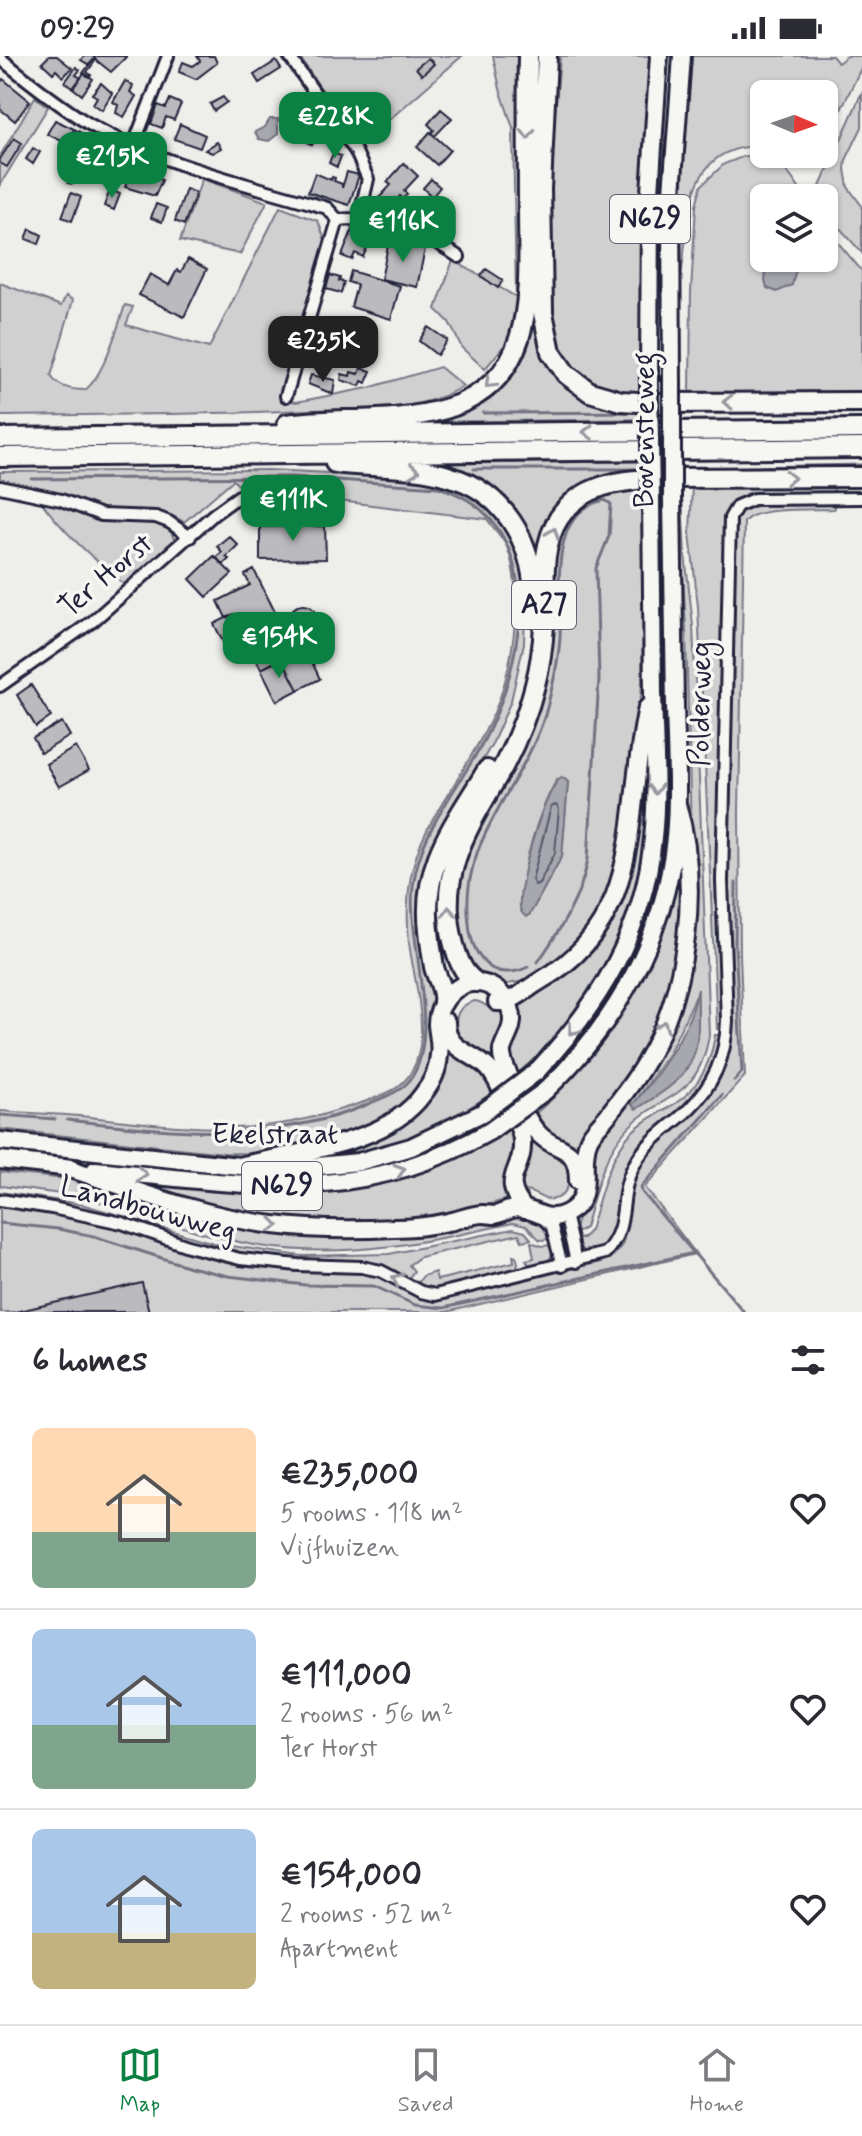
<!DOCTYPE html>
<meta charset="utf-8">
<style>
:root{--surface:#fff;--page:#f7f7f7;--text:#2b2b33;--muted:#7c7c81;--line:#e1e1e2;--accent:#0b8043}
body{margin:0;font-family:Mynerve,sans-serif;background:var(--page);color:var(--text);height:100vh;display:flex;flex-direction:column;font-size:30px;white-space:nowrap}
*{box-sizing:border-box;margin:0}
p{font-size:26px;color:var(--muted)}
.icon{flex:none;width:44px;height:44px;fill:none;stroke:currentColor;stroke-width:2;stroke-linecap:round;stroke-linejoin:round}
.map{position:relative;height:1256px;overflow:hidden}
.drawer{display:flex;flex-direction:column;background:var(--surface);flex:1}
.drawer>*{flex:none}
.needle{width:52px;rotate:92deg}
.buttons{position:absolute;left:750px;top:24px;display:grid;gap:16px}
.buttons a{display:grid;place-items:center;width:88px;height:88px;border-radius:12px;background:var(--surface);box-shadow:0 2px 6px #0004;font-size:40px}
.price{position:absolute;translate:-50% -68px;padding:0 18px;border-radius:16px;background:var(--accent);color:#fff;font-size:26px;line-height:52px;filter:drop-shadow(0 2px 4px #0008)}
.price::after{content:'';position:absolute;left:50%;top:48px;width:24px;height:18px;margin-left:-12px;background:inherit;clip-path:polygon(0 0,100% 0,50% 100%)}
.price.on{background:#222;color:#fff}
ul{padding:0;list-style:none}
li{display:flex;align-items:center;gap:24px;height:200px;padding:0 32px}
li+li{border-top:2px solid var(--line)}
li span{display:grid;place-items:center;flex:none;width:224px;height:160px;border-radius:12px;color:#555}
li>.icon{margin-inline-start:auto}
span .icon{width:96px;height:96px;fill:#fffc;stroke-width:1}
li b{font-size:34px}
h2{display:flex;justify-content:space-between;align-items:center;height:96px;padding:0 32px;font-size:34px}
.status{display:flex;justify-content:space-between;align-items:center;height:56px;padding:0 40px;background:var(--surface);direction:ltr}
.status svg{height:22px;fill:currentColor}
.tabs{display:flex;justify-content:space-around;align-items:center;height:112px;border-top:2px solid var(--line);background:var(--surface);font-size:22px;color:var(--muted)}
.tabs a{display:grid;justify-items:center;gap:4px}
.tabs .on{color:var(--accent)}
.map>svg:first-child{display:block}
.green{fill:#d0d0d1;stroke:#797986;stroke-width:2;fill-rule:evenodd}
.water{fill:#a7a7af;stroke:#727281;stroke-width:2}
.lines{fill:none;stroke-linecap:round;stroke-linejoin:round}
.shore{stroke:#575769;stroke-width:2}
.stream{stroke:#727281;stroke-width:3}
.building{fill:#bbbbbf;stroke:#22223b;stroke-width:2}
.street-casing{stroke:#22223b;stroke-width:16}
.primary-casing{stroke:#22223b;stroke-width:22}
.highway-casing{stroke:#22223b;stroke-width:24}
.street{stroke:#f6f6f2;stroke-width:10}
.primary{stroke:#f6f6f2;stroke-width:16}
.highway{stroke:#f6f6f2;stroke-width:18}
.primary-bridge-casing{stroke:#22223b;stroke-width:22;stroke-linecap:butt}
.primary-bridge{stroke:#f6f6f2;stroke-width:16}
.oneway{stroke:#9797a0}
.labels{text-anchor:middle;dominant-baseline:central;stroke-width:7;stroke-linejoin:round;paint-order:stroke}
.shield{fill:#f6f6f2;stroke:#626272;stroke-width:2}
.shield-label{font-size:28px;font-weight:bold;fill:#22223b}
.street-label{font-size:30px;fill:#22223b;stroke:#f6f6f2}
</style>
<div class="status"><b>09:29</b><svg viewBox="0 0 49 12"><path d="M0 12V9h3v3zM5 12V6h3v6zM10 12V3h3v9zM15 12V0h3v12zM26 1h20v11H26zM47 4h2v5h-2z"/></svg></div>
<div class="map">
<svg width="862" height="1256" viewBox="0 0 862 1256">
<rect width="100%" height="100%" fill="#eeeeeb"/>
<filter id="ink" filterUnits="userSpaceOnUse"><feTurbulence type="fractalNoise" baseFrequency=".0125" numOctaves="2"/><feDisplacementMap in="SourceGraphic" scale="16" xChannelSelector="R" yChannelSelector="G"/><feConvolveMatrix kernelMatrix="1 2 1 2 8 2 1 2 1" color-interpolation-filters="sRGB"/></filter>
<g filter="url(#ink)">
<!-- green -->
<path class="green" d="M299,0H462L366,84L336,55Z
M493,0H523L521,256L507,286L485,313L462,292L449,266L436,253L453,204L516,241L513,72L500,33Z
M560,0H651L642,142L639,337C615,335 589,331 571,313C529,270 556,62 560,0Z
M688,0H832L838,7L847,0H862V10L824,89V38H764V90C683,87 690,164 681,221L685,40Z
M862,36V71L846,104L845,113L848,131L862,150V197L837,169L818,135Z
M35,41L48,51L0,129V100Z
M745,100C780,103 788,113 805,142H764V202H783L772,208L797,215L799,202H824V170L862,215V336L690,338L691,236L696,150L701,130L724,108Z
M202,123L267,146L240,198L180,185Z
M280,151L318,165L325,184L280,342L296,346L317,342L368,332L440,311L463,330C418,358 358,352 307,354C205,359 102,358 0,360V227L61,250L66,240L73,244L51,320C58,331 73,334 85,334C103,321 118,271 125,249L133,251L126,269L209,292Z
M537,261L559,316L663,353L664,363L415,366L462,354Z
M664,405V417C626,418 585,422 560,455C531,493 543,558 536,603C531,637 519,671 504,701C466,775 428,811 453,900L443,903C434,871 432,839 442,807C454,765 484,732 503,694C539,621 565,498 493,437C481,427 465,419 449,416C436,414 419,414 409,408Z
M269,414L410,421L439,425L470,436L496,456L516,487L526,528L524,587L511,645L493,686L433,791L437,929L435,994L418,1039L366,1074L271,1098L225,1097L0,1073V1055C26,1057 52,1058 79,1060C175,1069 247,1085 342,1053C359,1048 378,1042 393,1034C441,1006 414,928 409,887C407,865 407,841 411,820C419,778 443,748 464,712C474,695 485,677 493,659C513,614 524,540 508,493C504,482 493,472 487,463L257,435L249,439L233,424L184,466C163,452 140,457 116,455C100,454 83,446 68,441C45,434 23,427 0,424V416Z
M834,428V439L755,440L742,442L734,448L723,973H717L698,551L690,477L692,429Z
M645,430L642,627L628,774L605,852L567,898L530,924L502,929L481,922L461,897L457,854L460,817L469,787L511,714L555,491C572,442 599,439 645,430ZM565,722L568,726L562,800L530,858L520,850C524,807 536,761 557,723Z
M38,441L118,465L163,467L169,470L175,486L125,529C94,503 61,475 38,441Z
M660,443H667L671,747L664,816L641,891L598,967L543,1028L540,1021L579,979L605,943L624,910L643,865L662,751Z
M679,443H682L685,498L693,569L709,979C698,1049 656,1036 622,1079C601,1105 594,1142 585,1172L574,1178L591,1106L594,1085L666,974L692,823L686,573ZM696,940V992L633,1049L669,997Z
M834,446V453C813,454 756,450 744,466L739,756L740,899L745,1020L645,1131L696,1198L446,1256H0V1150L51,1156L107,1168L230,1205L298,1214L369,1217L443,1242L601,1206L614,1199L622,1189L625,1179L628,1134L642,1102L721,1013L726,889L732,472L736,455L747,448Z
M650,673L648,782L635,847L602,923L538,1005L535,1002L515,1020L509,1002L514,947C549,929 583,911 604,877Z
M680,797L685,864L661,967L580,1098L550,1079L534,1059L554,1041L552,1038C585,1002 622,966 641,921C658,882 667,837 680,797Z
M475,945C486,946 491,957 502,956L503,969L498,981L500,983L501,1013L479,998V995L471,992L458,979C453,963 457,949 475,945Z
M715,979H721L722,987L705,1029L676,1060L657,1074L637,1096L612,1181L597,1195L584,1196L575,1184L583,1182L590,1174C600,1142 607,1104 630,1078C643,1064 660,1057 676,1047C699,1032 711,1006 715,979Z
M444,983L482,1014L495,1035L472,1050L474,1054C431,1074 350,1115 303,1100L411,1057Z
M483,1063L486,1070L459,1085L408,1105L341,1121L268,1123L0,1098V1091L230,1115L424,1093Z
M511,1072L515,1079L512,1142L454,1158L383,1169L249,1162L123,1123L279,1137L336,1134L380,1126L488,1084L489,1086Z
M530,1076C546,1089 577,1105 568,1130C565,1137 561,1142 554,1143C541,1146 535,1134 523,1135L522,1122Z
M0,1116L84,1125L248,1169L484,1165C514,1159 532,1153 551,1183L540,1184L526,1170L513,1167C429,1186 347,1203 260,1190C208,1182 159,1162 108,1148C73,1138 36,1135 0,1130Z
M0,1136L81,1148L217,1188L302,1200L389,1198L513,1173L525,1176L531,1183L522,1185L519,1178L420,1201L409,1209L414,1215L408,1223L390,1214L231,1197L0,1141Z
M531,1186L542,1190L553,1189C554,1205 544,1209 531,1212L526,1204L534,1202Z
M513,1199L516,1200L518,1207L516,1215L438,1234L419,1230V1225L423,1220L435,1216L437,1224L514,1206Z"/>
<!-- water -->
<path class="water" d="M270,63H278V78L269,85L259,83L255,76L265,71Z
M783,202H799L792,229L777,236L767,232L765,224L766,215Z
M562,721L568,726L562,800L530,858L526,861C522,857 521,857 520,851C517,830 545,730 562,721Z
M698,933C697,952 700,972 696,991C690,1021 661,1038 636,1053L632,1049C660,1018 690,974 698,933Z"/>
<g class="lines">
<!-- shore -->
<path class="shore" d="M556,749L559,753L555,797L539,827L535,829L532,824L551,751Z"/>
<!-- stream -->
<path class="stream" d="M483,357L642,356
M699,412L862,409
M474,413H646
M32,423L293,421L438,431C545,462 528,594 489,674C464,727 421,769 413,830C406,883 447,992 404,1030C394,1039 379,1043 366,1049C271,1089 167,1075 67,1064
M528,911C514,918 495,919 484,906C474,895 470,881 469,867C458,784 522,733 545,659C552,634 558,608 560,582C562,539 545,455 605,444L611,448L609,480L596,512L599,623L588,803C581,842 560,874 538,906
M734,1025L742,1016L735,888L736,827
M722,1039L641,1131L642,1136L744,1256
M0,1059L55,1063
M0,1167L58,1173L93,1180L190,1211L228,1220L305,1229L374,1230L415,1249L443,1252L694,1197"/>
</g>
<!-- building -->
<path class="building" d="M49,0H57L72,12L63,21L56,14L53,17L42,7Z
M84,0H92L95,2L89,9L81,4Z
M92,0H126V1L111,16L96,4L87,16L91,19L89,21L83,17L95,2Z
M197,0H214L217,7L196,23L179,16L183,6L193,10L200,5Z
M428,2L434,8L422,19L416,12Z
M276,5L281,13L259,27L254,19Z
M76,11L80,14L76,19L81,22L73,32L65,26Z
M84,17L93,23L82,39L73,32Z
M3,23L30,45L15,65L0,53V27Z
M125,25L133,30L130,36L136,40L124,61L116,57L118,49L113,46Z
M101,27L112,37L102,54L93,48L97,41L92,38Z
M223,41L227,46L214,55L210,48Z
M170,43L181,48L174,64L166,61L162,72L151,68L158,49L166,52Z
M315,53L321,62L314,67L308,58Z
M441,53L452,62L435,80L431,77L434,74L428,68Z
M55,64L74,73L66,87L47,78Z
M180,68L205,79L200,92L174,83Z
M74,73L85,79L83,83L86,85L79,98L66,87Z
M312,75L318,79L312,89L306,85Z
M430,76L450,94L437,109L417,91Z
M14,82L22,87L7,111L0,107V103Z
M217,86L221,92L212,97L205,94Z
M97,87L104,90L101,100L113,105L105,125L86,118Z
M33,92L40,96L33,108L26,103Z
M333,97L341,100L337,111L329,107Z
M76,103L81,105L73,128L68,127Z
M404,107L418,120L404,135L407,138L403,143L400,140L391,151L380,141L391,129L387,126Z
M133,112L162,124L155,140L125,131Z
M347,116L359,119L349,149L308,136L315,117L331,124L332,121L335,122L334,125L342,128V132Z
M431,123L440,131L432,141L423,132Z
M186,133L196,137L184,169L175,165Z
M110,134L120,138L114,154L104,150Z
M71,137L81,141L72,165L62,161Z
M156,148L167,152L162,166L151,162Z
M355,167L369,170V175L361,190L367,192L363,201L355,197L352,204L342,200Z
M30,173L42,179L39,188L26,183Z
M372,174L388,176L387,188L371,186Z
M389,185L425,193L417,231L381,223Z
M188,203L207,213L184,261L139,239L150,218L169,229L177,214L181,216Z
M486,213L503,224L498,232L481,220Z
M351,215L400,230L391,263L351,251L357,229L348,226Z
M330,219L340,222L339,225L344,226L341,237L326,233Z
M428,271L447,284L437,299L419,285Z
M361,312L371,315L366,327L362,325L360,330L341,324L342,318L350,320L351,316L359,318Z
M311,319L335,324L333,338L308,328Z
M325,470L326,503L260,504V471Z
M229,480L238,489L226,501L229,503L223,509L216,501L222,496L217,490Z
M214,500L232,518L207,541L190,523Z
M254,514L295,596L261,613L234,558L226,562L218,545L250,529L245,519Z
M289 563a14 14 0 1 1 28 0a14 14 0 1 1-28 0Z
M234,558L244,578L224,588L214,568Z
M305,591L320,623L298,634L282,603Z
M282,603L298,634L277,645L261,613Z
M31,629L51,661L36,671L17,639Z
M62,666L70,680L41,697L33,682Z
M76,691L89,714L59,731L46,708Z
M142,1227L149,1256H15L84,1240Z"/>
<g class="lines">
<!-- street casing -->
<g class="street-casing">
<path id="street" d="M289,0L356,96L368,123L359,162
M0,2C28,25 58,49 89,68C158,108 251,129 327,152L338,164C389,159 418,173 459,201
M134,88L168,0
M286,340L338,164
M0,431L61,444L101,459L156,461L169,466L190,481
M0,630L93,565L214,458L239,440
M0,1144L52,1152L122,1167L188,1190L240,1203L298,1209L362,1211L381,1215L421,1236L435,1239L605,1197C631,1169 617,1143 633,1111C646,1085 668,1073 688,1054C713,1030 726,999 727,965L722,825L730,462L737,450L754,443L862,442
M565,1158L576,1206
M542,1161L552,1171L562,1210"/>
</g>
<!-- primary casing -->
<g class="primary-casing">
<path id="primary" d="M649,327L650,136L659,0
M672,327L671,150L682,0
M497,946C515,946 526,933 540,925C647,865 624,753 647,652
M446,966C446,996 473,995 489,1013C498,1024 503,1038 509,1051C514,1061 522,1074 522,1085C524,1117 498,1120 525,1154
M536,1016C599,949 644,876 653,782C658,734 654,685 653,637C652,572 652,507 651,443
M545,1035C616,968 665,881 675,782C679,738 676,693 675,649C674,580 673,511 672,442
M0,1085L239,1110L308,1111L358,1106L411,1091L482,1057
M0,1104L72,1112
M239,1110C296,1096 387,1089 423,1038C432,1027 438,1014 439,999C441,989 438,980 437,969C437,947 456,924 480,927C500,930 516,951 511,971C509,979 504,986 502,994C501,1002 505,1010 508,1017C516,1036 524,1062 538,1077C555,1097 578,1086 578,1125
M65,1111C132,1133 202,1161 274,1169C313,1174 354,1174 394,1172C412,1172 430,1170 448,1166C459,1164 472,1158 483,1158C487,1158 491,1159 495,1159C503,1157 511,1152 519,1152C536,1153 545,1167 565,1158C598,1143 577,1108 589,1083C593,1074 602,1067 608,1059C621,1042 635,1025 646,1005C689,934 700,827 677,748
M95,1114C241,1127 356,1153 490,1075"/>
</g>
<!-- highway casing -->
<g class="highway-casing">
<path id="highway" d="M547,0L541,133L543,257L551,296L566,318L590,336L621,345L655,347L862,346
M287,368C339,361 394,368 445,353C540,325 528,231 528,153C528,102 527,51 528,0
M0,382L862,373
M0,401L862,392
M335,407C373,412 415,409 451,421C504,437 531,484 534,537
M476,926C462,917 457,901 453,885C436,813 471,768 504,709C517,684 528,657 535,629C540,610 543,589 544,569C546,534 539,493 559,462C582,428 619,425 657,422L862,421
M443,946C445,933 437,924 434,911C432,899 430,886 429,874C421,807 455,768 487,714"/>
</g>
<!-- street -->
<use href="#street" class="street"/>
<!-- primary -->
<use href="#primary" class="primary"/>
<!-- highway -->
<use href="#highway" class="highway"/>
<!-- primary-bridge casing -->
<g class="primary-bridge-casing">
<path id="primary-bridge" d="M649,327L651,443
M672,327V442
M482,1057L536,1016
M490,1075L545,1035"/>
</g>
<!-- primary-bridge -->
<use href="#primary-bridge" class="primary-bridge"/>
</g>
<!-- one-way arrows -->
<defs><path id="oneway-chevron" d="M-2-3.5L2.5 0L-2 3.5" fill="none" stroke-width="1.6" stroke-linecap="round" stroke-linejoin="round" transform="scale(2)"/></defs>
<g class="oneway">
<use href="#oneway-chevron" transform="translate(528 78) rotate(90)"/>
<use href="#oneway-chevron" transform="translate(490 327) rotate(136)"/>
<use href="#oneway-chevron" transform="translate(728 346) rotate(180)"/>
<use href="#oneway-chevron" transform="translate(588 376) rotate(179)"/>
<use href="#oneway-chevron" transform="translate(414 415) rotate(6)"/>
<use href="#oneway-chevron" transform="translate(790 422) rotate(-1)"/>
<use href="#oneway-chevron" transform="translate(553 477) rotate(-69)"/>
<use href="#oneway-chevron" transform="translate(655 733) rotate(89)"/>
<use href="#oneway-chevron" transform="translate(449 856) rotate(-93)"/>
<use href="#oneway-chevron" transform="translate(663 970) rotate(-67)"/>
<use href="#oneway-chevron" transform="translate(573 974) rotate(129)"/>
<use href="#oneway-chevron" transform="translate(400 1114) rotate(-17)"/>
<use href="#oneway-chevron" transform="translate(142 1118) rotate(5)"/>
<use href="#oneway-chevron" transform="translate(274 1169) rotate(7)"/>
<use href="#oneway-chevron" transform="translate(397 1223) rotate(-155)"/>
</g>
</g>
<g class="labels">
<!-- shield labels -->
<g class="shield">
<rect x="610" y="139" width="80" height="48" rx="6"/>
<rect x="512" y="525" width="64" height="48" rx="6"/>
<rect x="242" y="1106" width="80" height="48" rx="6"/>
</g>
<g class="shield-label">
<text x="650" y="163">N629</text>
<text x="544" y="549">A27</text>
<text x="282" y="1130">N629</text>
</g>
<!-- street labels -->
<g class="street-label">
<text transform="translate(644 374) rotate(-90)">Bovensteweg</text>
<text transform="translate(106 520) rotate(-40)">Ter Horst</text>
<text transform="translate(701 648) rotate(-89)">Polderweg</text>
<text x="275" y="1078">Ekelstraat</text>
<text transform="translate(148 1153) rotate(15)">Landbouwweg</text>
</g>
</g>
</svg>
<div class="buttons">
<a><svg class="needle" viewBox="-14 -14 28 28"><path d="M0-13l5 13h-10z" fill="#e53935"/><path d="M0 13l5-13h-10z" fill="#7c7c81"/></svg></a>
<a><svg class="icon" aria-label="layers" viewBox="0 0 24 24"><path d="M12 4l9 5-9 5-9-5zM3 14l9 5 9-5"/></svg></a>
</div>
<b class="price" style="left:335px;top:104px">€228K</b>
<b class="price" style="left:112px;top:144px">€215K</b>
<b class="price" style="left:403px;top:208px">€116K</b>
<b class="price on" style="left:323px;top:328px">€235K</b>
<b class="price" style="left:293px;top:487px">€111K</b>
<b class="price" style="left:279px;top:624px">€154K</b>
</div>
<section class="drawer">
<h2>6 homes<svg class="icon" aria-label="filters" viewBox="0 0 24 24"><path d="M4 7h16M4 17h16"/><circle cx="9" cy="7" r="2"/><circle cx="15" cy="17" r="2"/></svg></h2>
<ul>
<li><span style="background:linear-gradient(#ffd9b3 65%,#7fa58c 0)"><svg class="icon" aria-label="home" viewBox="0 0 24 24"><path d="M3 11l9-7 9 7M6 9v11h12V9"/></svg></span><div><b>€235,000</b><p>5 rooms · 118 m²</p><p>Vijfhuizen</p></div><svg class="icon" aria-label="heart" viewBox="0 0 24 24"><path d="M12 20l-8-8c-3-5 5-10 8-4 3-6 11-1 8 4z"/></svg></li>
<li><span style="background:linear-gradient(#a9c7e8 60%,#7fa58c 0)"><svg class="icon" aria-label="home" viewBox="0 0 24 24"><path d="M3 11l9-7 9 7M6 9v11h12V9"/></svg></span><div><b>€111,000</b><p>2 rooms · 56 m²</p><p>Ter Horst</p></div><svg class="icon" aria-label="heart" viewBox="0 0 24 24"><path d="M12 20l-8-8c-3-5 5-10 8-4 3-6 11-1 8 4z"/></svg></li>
<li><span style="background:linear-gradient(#a9c7e8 65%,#c2b280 0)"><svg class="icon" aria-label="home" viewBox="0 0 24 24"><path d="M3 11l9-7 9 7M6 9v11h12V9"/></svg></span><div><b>€154,000</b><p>2 rooms · 52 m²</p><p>Apartment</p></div><svg class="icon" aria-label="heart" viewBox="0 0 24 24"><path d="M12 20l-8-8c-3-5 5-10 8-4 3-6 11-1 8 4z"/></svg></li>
</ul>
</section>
<nav class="tabs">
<a class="on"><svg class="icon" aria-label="map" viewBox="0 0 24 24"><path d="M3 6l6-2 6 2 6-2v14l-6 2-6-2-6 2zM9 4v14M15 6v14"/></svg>Map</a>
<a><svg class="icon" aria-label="saved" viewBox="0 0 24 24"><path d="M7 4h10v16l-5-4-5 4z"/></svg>Saved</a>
<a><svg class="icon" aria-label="home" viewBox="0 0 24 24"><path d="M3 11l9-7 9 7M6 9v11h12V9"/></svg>Home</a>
</nav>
